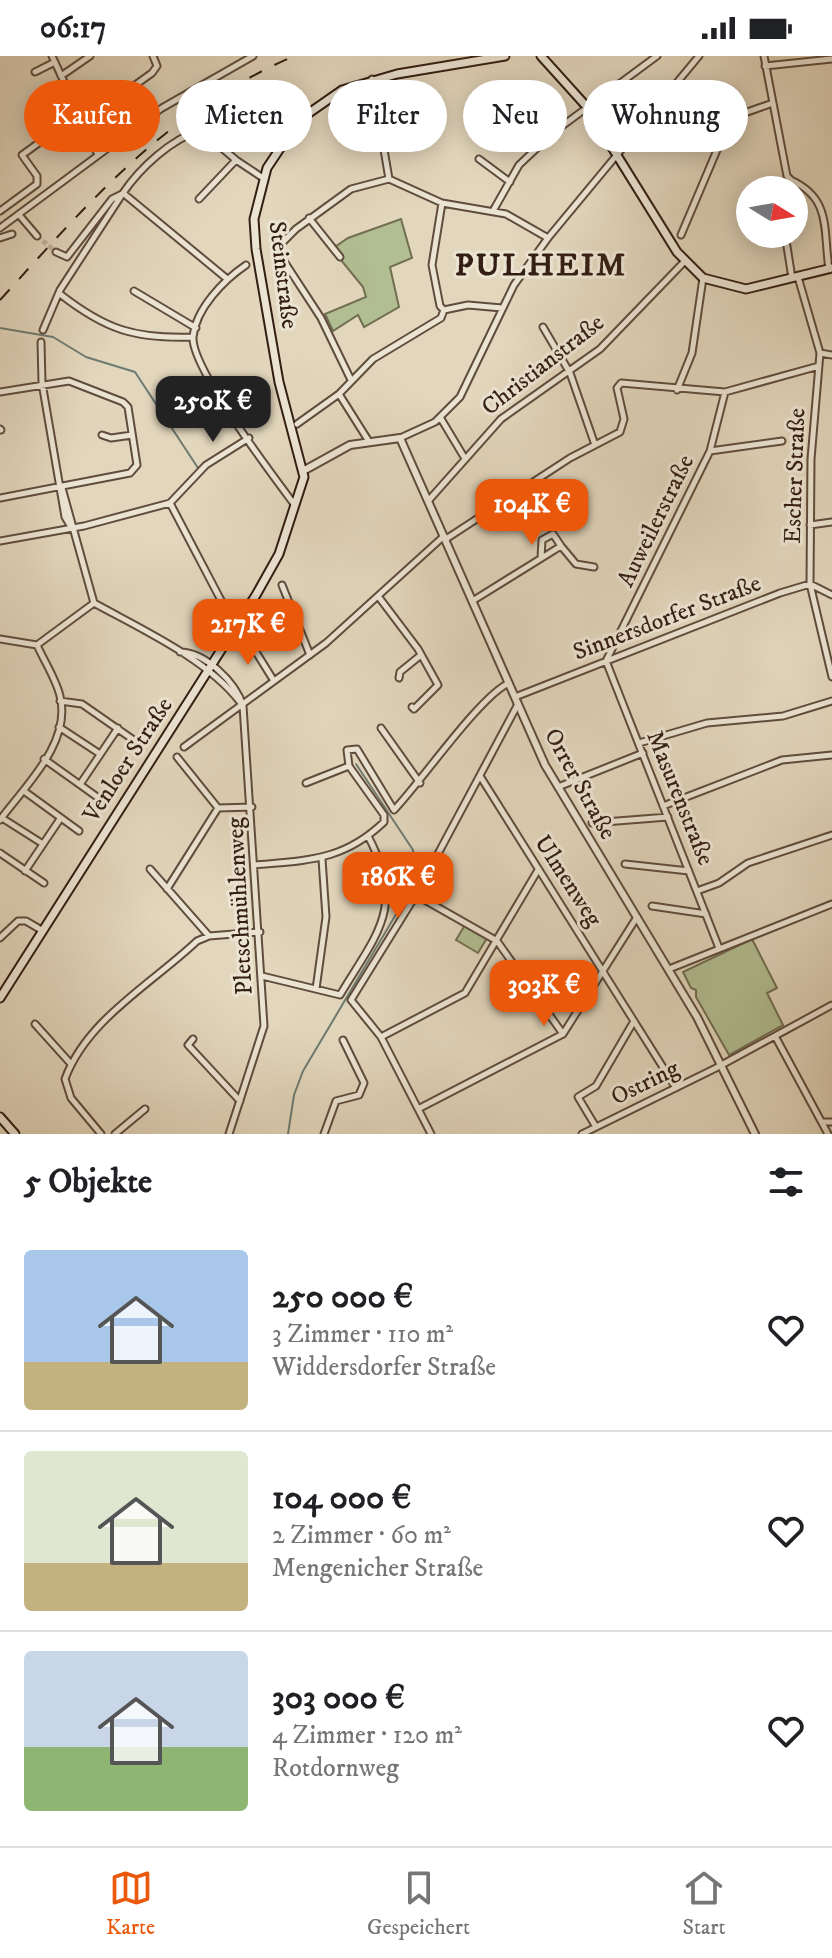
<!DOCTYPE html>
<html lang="de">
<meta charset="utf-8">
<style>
:root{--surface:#fff;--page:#f2f2f2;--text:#202124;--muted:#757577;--line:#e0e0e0;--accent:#ea580c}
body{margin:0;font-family:"IM FELL DW Pica",serif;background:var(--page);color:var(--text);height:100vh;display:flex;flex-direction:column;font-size:30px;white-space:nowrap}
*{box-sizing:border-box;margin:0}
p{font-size:26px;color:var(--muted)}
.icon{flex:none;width:44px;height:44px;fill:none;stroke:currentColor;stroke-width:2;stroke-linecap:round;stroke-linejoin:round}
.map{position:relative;height:1078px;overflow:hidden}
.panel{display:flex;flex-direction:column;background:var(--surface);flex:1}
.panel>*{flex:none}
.guide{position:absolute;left:24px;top:24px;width:784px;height:72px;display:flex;gap:16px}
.needle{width:52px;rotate:101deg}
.controls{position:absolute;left:736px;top:120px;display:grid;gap:16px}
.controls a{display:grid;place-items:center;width:72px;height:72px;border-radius:50%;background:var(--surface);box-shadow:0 4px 20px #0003;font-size:40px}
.price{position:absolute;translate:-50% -68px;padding:0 18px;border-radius:16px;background:var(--accent);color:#fff;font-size:26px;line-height:52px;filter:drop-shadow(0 2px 4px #0008)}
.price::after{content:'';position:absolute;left:50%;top:48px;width:24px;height:18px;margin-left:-12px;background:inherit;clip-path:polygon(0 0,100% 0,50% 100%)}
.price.on{background:#222;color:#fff}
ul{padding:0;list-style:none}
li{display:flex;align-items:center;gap:24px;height:200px;padding:0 24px}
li+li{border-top:2px solid var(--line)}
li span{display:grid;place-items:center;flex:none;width:224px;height:160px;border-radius:8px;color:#555}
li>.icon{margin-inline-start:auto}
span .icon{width:96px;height:96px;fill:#fffc;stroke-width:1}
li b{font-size:34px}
h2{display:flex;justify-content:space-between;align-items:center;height:96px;padding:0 24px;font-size:34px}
.pill{padding:0 28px;border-radius:36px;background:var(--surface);box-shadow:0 4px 20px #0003;font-size:28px;line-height:72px}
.pill.on{background:var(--accent);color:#fff}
.status{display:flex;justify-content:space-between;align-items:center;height:56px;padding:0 40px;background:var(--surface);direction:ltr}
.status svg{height:22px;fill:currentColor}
.tab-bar{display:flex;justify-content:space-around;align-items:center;height:112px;border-top:2px solid var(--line);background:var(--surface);font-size:22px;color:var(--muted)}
.tab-bar a{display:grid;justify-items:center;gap:4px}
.tab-bar .on{color:var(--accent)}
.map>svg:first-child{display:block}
.green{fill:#b1be92;stroke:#726e52;stroke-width:2}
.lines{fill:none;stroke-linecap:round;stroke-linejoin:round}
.stream{stroke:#6e7b72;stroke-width:2}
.minor-tunnel{stroke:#bfb19a;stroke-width:5;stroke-dasharray:5 2.5;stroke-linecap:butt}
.minor-casing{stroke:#5f4c3d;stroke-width:9}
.tertiary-casing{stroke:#5f4c3d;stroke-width:10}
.secondary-casing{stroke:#331e13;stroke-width:11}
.minor{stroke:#ece4d3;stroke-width:5}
.tertiary{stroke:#ece4d3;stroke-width:6}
.secondary{stroke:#ece4d3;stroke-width:7}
.rail{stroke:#331e13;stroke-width:2;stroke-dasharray:14 14;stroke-linecap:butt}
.labels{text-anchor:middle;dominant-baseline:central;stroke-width:6;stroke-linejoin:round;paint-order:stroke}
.street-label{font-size:24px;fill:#331e13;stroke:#ece4d3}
.district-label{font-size:32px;font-weight:bold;letter-spacing:2px;fill:#331e13;stroke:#ece4d3}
</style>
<div class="status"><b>06:17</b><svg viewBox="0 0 49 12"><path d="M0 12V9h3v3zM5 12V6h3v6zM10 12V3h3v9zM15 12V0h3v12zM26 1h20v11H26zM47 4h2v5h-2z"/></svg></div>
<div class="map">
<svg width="832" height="1078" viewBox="0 0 832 1078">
<rect width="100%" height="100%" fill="#e2d6bc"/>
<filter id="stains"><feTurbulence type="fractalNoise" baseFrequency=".0025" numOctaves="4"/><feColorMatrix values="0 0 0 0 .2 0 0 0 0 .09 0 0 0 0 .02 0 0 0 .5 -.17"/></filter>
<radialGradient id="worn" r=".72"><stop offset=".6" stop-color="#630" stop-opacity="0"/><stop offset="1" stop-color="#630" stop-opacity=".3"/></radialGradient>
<!-- green -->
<path class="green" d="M401,163L412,202L390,211L399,251L364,271L358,259L333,275L325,258L366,241L363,231L332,193L348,182Z
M465,869L487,882L478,897L456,884Z
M752,883L777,932L767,937L783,969L729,999L696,941V934L691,932L683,916Z"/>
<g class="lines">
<!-- stream -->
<path class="stream" d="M0,272L53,281L86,301L135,316L198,412
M288,1078L294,1039L303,1015L414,828L413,794L356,708"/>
<!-- minor-tunnel -->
<path class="minor-tunnel" d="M37,180L56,196"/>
<!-- minor casing -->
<g class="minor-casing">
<path id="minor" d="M52,0L98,99
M764,0L787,120L791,124
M765,10L832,3
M35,16L55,6
M61,20L90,0
M372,23L389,123
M108,44L120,40L152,17L157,10L153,0
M637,90H651L770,48
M479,103L510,126
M791,124C832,143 823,174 829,213
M123,137L226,222
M199,143L236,104
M442,147L432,209L440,250L444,254
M0,155L37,128V120L22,99L79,58
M493,155L519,109L554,76L657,0
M20,160L37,180
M309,162L340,201
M0,172L162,52L253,0
M785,178L792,222
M681,179L731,61
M0,182L12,178
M56,196L67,201L112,143L122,138
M246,209C224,224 196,252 193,281C191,312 273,420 294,448
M798,221L820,297L811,403L810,528L832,621
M134,235L196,272
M60,238C106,274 135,283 193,281
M543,271L570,317L595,389
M43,274L60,234L123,137C140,112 171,83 201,74L236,104L263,122
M41,286L42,327L65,461L71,471
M820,297L832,299
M351,324L321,262L276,193L296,173L351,133L389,123L442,147L506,158L548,182
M677,334L692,297L703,222
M0,336L69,325L123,346L128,351L137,409L130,417L0,442
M339,338L368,384
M440,361L464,401
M297,368L339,338L373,303L441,262L444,254L468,249L502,252
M0,373L1,374
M102,379L111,382L132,379
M400,382L435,366L460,341L514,229L548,182L699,0
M710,395L782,385
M62,432L94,547C141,573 207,603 240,646
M429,444L501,363L600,293L684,206
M170,447L235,571
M810,469L832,466
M446,483L570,402L620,376L624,363L617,332L621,327L725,336L819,310
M0,485L84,470L170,447L206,409L249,382
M541,502L542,484L553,478L561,490
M282,529L310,599
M378,540L418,593L438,629L414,653L412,651
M474,544L561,490L576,508L594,511
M246,580L274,625
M0,583L37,589L94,547
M180,596C205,596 236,626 243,650L264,970L229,1078
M399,622L400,616L421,599
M515,641L780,537L810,528L832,539
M60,645L82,648L138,687
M59,671L100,698
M381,672L420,727
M639,687L707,667L783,660L832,645
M184,691L326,587L444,480
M177,701L218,752L252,751
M44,703L100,743
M480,720L676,1032
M81,727L118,672
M306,727L349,710
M558,731L643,697
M24,735L79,775
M663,750L782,704L832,699
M2,762L43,788
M0,764C24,731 72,687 60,640C56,623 44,605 37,589
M592,767L668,761
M0,797L44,827
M625,808L689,815
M255,809C308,804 343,805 384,766V759L349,710L347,694L357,693L394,754C421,726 480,640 509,627
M150,813L209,880
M25,815L60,763
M167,833L218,752
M697,835L719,827L748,807L832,779
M416,839L497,885L563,978
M652,850L706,858
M0,882L18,865H26L43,875
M719,892L606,605L710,395L725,336
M669,913L832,848
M262,920L340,939C377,877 406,852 368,780
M316,933L326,861L322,803
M35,968L71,1008
M775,980L828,1078
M381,981L465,937L538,814
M193,983L188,989L240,1045
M418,1053L563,978L637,861
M823,1066H832
M596,1071L578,1041L596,1030L634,965
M101,1078L71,1042L65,1023C87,963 153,927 197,885L209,880L260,876
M115,1078L145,1053
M324,1078L336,1045L359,1039L364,1027L343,984
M431,1078L381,981L351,944L416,839L518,648
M582,1078L716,1012L832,949"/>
</g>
<!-- tertiary casing -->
<g class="tertiary-casing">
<path id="tertiary" d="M303,415L350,389L400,382L545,709L697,961L755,1078"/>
</g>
<!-- secondary casing -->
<g class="secondary-casing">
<path id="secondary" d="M541,0L587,51L677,196L703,222L746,233L832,212
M0,942L256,539L279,498L304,421L279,326L256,193L254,163L267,112L299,64L342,34L397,18L505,0
M0,1061L15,1078"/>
</g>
<!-- minor -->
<use href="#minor" class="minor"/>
<!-- tertiary -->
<use href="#tertiary" class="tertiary"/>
<!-- secondary -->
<use href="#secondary" class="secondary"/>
<!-- rail -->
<path class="rail" d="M0,244C93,142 164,57 294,0"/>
</g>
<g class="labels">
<!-- street labels -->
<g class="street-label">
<text transform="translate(283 219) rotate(83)">Steinstraße</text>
<text transform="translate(543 309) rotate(-38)">Christianstraße</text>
<text transform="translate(795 420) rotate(-88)">Escher Straße</text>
<text transform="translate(656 465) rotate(-64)">Auweilerstraße</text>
<text transform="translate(667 562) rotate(-21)">Sinnersdorfer Straße</text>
<text transform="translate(128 704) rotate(-57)">Venloer Straße</text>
<text transform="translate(580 728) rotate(61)">Orrer Straße</text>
<text transform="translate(680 742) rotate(68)">Masurenstraße</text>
<text transform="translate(568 825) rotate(57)">Ulmenweg</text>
<text transform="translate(240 850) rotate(-93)">Pletschmühlenweg</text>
<text transform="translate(645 1027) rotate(-26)">Ostring</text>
</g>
<!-- district labels -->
<g class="district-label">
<text x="541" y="210">PULHEIM</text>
</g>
</g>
<rect width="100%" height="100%" filter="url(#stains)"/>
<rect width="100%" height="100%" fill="url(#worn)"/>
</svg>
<div class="controls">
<a><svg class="needle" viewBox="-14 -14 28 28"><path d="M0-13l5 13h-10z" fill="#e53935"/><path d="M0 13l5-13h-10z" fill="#757577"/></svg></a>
</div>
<b class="price on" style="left:213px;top:388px">250K €</b>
<b class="price" style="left:532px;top:491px">104K €</b>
<b class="price" style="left:248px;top:611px">217K €</b>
<b class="price" style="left:398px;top:864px">186K €</b>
<b class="price" style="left:544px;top:972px">303K €</b>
<div class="guide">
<a class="pill on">Kaufen</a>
<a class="pill">Mieten</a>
<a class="pill">Filter</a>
<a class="pill">Neu</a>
<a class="pill">Wohnung</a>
</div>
</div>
<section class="panel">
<h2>5 Objekte<svg class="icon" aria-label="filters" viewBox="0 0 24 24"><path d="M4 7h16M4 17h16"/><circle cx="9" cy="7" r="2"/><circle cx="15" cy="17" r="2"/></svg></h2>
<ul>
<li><span style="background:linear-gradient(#a9c7e8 70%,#c2b280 0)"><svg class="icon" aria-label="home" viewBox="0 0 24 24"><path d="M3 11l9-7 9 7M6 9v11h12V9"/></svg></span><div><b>250 000 €</b><p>3 Zimmer · 110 m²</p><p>Widdersdorfer Straße</p></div><svg class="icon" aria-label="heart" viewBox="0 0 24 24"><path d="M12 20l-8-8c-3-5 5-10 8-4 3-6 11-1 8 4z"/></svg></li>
<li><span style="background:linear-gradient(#dfe7d0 70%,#c2b280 0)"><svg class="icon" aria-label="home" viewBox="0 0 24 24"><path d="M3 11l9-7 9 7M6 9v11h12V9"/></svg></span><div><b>104 000 €</b><p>2 Zimmer · 60 m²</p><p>Mengenicher Straße</p></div><svg class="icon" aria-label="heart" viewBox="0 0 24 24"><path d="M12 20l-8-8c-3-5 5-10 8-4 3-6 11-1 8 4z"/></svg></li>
<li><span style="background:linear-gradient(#c9d6e8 60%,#8fb573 0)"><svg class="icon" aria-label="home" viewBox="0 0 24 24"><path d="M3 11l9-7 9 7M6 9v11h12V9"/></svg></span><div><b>303 000 €</b><p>4 Zimmer · 120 m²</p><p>Rotdornweg</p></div><svg class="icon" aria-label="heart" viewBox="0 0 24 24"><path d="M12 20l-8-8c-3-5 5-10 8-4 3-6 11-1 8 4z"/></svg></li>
</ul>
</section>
<nav class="tab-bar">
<a class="on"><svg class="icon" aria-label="map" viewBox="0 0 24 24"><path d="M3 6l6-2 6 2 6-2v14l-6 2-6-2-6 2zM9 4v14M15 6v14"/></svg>Karte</a>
<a><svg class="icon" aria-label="saved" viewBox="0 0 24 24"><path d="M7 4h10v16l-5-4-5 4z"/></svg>Gespeichert</a>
<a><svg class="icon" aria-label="home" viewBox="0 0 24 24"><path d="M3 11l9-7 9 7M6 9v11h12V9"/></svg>Start</a>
</nav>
